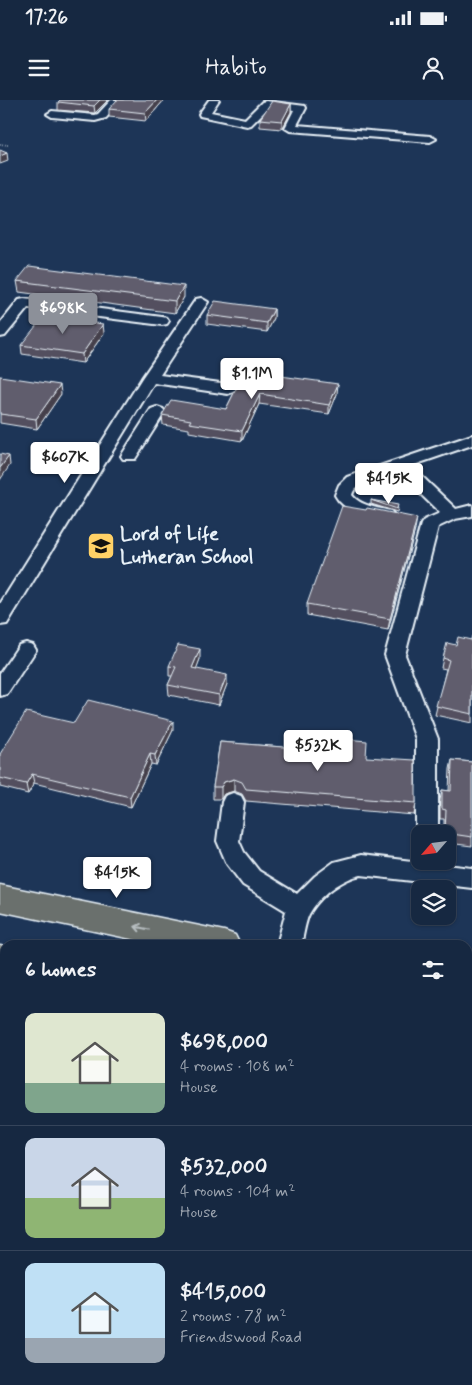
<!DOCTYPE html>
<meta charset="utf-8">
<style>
:root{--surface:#162841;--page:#23344c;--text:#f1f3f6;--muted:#9ea6b1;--line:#35445a;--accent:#8c9099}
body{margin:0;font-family:Mynerve,sans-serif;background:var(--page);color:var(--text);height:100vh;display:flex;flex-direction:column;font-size:19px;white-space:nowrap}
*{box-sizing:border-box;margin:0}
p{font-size:16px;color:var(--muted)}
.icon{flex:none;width:28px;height:28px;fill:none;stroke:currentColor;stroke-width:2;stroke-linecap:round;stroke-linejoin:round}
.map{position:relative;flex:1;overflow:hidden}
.panel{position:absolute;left:0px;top:840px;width:472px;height:445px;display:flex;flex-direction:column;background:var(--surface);border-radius:15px 15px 0 0;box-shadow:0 1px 4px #0004,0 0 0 1px var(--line)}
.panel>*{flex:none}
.needle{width:32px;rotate:242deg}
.fabs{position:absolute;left:411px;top:725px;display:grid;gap:10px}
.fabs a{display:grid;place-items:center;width:45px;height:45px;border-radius:10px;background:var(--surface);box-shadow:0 1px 4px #0004,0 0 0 1px var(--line);font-size:25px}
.price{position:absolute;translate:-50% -42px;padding:0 11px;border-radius:5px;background:#fff;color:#222;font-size:16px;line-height:32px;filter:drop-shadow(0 1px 2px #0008)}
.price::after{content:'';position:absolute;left:50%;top:30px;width:15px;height:11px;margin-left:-8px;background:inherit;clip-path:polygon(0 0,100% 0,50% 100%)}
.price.selected{background:var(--accent);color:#fff}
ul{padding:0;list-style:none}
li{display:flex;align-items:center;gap:15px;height:125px;padding:0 25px}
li+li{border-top:1px solid var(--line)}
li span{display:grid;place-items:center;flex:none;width:140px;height:100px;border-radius:10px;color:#555}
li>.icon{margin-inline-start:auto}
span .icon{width:60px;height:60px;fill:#fffc;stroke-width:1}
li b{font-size:21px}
h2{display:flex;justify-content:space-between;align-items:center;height:60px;padding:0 25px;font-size:21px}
.status{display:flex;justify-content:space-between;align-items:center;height:35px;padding:0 25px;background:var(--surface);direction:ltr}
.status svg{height:14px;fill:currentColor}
header{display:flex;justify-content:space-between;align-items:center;height:65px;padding:0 25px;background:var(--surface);font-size:22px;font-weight:600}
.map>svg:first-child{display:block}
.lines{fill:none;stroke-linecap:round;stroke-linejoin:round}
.minor-casing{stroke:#e8f1f8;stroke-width:4}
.major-casing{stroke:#e8f1f8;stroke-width:3}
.path{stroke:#e8f1f8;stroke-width:2;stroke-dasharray:0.5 2;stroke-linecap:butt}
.minor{fill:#1d3557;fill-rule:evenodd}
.major{fill:#6a706d;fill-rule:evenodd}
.wall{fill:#53505e;stroke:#e8f1f8}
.shaded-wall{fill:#44414c;stroke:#e8f1f8}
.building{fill:#615d6d;stroke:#e8f1f8}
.oneway{stroke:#b6bdc0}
.labels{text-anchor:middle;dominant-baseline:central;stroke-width:4;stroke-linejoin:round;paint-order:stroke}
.poi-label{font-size:20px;font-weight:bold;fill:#e8f1f8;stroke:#1d3557;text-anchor:start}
</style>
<div class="status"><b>17:26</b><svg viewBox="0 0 49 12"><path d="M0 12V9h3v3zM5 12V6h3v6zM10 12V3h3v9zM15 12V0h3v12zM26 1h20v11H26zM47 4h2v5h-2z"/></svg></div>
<header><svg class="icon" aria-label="menu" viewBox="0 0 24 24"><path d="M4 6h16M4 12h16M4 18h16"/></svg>Habito<svg class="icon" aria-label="person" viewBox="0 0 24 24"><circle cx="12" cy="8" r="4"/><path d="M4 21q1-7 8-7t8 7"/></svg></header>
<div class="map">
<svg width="472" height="1285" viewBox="0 0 472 1285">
<rect width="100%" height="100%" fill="#1d3557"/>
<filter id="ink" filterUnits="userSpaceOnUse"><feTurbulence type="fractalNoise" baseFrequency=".02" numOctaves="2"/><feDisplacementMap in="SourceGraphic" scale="10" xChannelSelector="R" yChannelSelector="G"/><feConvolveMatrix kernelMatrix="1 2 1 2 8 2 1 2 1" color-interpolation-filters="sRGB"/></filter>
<g filter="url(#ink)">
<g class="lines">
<!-- minor casing -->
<g class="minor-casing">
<path id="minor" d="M111,0H122L106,18L95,21L52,17L47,14L52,11L95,15L98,14Z
M209,0H219L211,12L245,19L262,2L266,1L305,6L306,8L297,25L430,36L436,39L430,42L290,31L285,28L294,10L269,7L251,25L247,26L200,16L199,14Z
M201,198L208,202L160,275L228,284L233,286L236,289L233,292L228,294L154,283L7,524L0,525V504L142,278L196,199Z
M24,199L162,217L167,218L169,221L167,224L162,225L28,208L5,236L0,237V224L19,200Z
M157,307L163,309L165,312L137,356L135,359H123L121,356L149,312L151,309Z
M472,335V345L411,366L456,409L472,405V416L455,419L438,427L405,555L438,639V734H420V741L416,734V639L385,555L421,424L424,420L440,413L397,371C383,376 356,380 352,395C360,406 378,408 391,411L394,415L391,419C374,423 343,411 335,395L339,385L347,377Z
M26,543L33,545L36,550L7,594L0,596V573L19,545Z
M233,693L241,696L244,702L239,741L244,752L259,771L297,794L315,776L334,762L361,755L472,768V788L361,775C342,779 322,794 311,811C305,819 304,835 301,845H277L286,811L243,785L227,764L217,741L222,702L225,696Z
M468,1029L472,1031V1059L468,1057Z
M5,1265V1280H23L21,1285H0V1267Z"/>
</g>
<!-- major casing -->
<g class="major-casing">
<path id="major" d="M0,785L224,831L235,835L240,845H160L0,811Z
M0,846L5,847V875L0,874Z
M468,886L472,887V917L468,916Z
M468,952L472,953V985L468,984Z"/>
</g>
<!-- path -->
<path class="path" d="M0,44L8,45"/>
<!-- minor -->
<use href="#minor" class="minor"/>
<!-- major -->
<use href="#major" class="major"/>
</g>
<!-- wall -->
<path class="wall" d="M60,0H108L95,13L58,10V2Z
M164,0L146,21L109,17V9Z
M291,4V12L282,29L260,27V19Z
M17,181L184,197L175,213L19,192Z
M274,209V218L267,232L207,224V215Z
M104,233L83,263L22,254L21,245Z
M245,271L337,294L329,314L259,304L242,341L189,332V329L163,325L162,315L226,309Z
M0,276L61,294L37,329L0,323Z
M371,400L398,408L397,412L371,404Z
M366,410L415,430L388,530L307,515V504Z
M472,536V623L435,615L446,569L441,568L443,558L456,545L471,540Z
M200,559L196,569L227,584L219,605L169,595L168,585L172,576H169V566Z
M74,623L173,630L156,665L151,664L131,707L34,683L28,694L0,687V654Z
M346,639L366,657L415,685L416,703L414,715L246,701L242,694L234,691L224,694L221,699H213V687L220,642L345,652Z
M452,660L472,662V746L448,743V734H444V719H440V700L442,690L449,691L450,669Z
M468,1054L472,1055V1154L468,1153Z
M468,1185L472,1186V1221L468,1220Z"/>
<!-- shaded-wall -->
<path class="shaded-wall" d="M100,0H108L95,13L94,6Z
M157,0H164L146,21L145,13Z
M291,4V12L282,29V21Z
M7,53L8,61L0,64V56Z
M184,186V197L175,213V201Z
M274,209V218L267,232V223Z
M103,224L104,233L83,263L82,254Z
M338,284L337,294L329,314V305Z
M60,285L61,294L37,329L36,319Z
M260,294L259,304L242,341V331Z
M9,356L10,365L0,380V368Z
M417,418L415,430L388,530L390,519Z
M200,549V559L193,578L192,568Z
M227,575V584L219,605V595Z
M173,621V630L156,665L155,655Z
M150,654L151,664L131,707L130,697Z
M32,674L34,683L28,694L26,684Z
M234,679V691L224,694L221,699V687L224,682Z"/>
<!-- building -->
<path class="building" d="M60,0H100L94,6L58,2Z
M117,0H157L145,13L109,9Z
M272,1L291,4L282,21L260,19Z
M0,50L7,53L0,56Z
M29,166L184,186L175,201L17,181Z
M215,201L274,209L267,223L207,215Z
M44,216L103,224L82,254L21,245Z
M245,271L338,284L329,305L260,294L242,331L189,323L191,320L162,315L171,300L226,309Z
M0,276L60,285L36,319L0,314Z
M0,354L9,356L0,368Z
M371,400L398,405L397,409Z
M342,406L366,410L367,408L417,418L390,519L307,504Z
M472,536V614L436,606L449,560L443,558L447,543L456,545L458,537L471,540Z
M178,545L200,549L192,568L227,575L219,595L168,585L176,567L169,566Z
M88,600L173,621L155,655L150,654L130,697L32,674L26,684L0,678V654L26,612L74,623Z
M346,639L367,641L366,657L415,660V685H416V703L246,689L242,682L234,679L224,682L221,687H213L220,642L346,652Z
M452,660L472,662V737L445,733L446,710L442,709V690L451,691Z
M468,1054L472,1055V1146L468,1145Z
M468,1185L472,1186V1216L468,1215Z"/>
<!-- one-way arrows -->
<defs><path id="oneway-shaft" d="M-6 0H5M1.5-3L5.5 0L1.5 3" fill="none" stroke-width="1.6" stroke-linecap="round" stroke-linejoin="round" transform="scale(1.25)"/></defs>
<use class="oneway" href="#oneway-shaft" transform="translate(142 828) rotate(-168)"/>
</g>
<!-- icons -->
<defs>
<g id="school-square" transform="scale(1.4375)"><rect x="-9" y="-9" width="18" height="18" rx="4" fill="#ffd166" stroke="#1d3557"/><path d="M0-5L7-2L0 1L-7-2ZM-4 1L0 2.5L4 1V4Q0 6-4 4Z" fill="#111"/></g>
</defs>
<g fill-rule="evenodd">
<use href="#school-square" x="101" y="446"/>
</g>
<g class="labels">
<!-- poi labels -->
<g class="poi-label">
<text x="120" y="434">Lord of Life<tspan x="120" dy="23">Lutheran School</tspan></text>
</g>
</g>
</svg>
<div class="fabs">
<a><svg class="needle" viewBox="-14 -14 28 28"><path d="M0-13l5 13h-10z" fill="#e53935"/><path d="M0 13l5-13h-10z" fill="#9ea6b1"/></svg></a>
<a><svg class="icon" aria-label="layers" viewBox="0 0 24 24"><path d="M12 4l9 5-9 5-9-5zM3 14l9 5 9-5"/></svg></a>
</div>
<b class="price selected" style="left:63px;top:235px">$698K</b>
<b class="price" style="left:252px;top:300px">$1.1M</b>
<b class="price" style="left:65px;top:384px">$607K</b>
<b class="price" style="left:389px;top:405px">$415K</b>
<b class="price" style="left:318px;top:672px">$532K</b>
<b class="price" style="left:117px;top:799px">$415K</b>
<section class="panel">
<h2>6 homes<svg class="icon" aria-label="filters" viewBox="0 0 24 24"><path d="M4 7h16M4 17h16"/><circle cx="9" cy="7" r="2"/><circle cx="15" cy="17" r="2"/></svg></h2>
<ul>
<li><span style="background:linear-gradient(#dfe7d0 70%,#7fa58c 0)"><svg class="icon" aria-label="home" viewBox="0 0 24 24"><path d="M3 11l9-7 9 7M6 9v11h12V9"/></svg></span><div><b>$698,000</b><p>4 rooms · 108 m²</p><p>House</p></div></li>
<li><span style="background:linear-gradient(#c9d6e8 60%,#8fb573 0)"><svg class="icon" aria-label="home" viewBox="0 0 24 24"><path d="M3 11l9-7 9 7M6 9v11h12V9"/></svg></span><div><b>$532,000</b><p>4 rooms · 104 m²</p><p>House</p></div></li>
<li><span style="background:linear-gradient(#bfe0f5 75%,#9aa5b1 0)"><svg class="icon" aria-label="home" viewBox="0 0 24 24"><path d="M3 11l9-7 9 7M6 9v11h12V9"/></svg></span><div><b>$415,000</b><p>2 rooms · 78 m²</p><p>Friendswood Road</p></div></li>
</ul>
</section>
</div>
